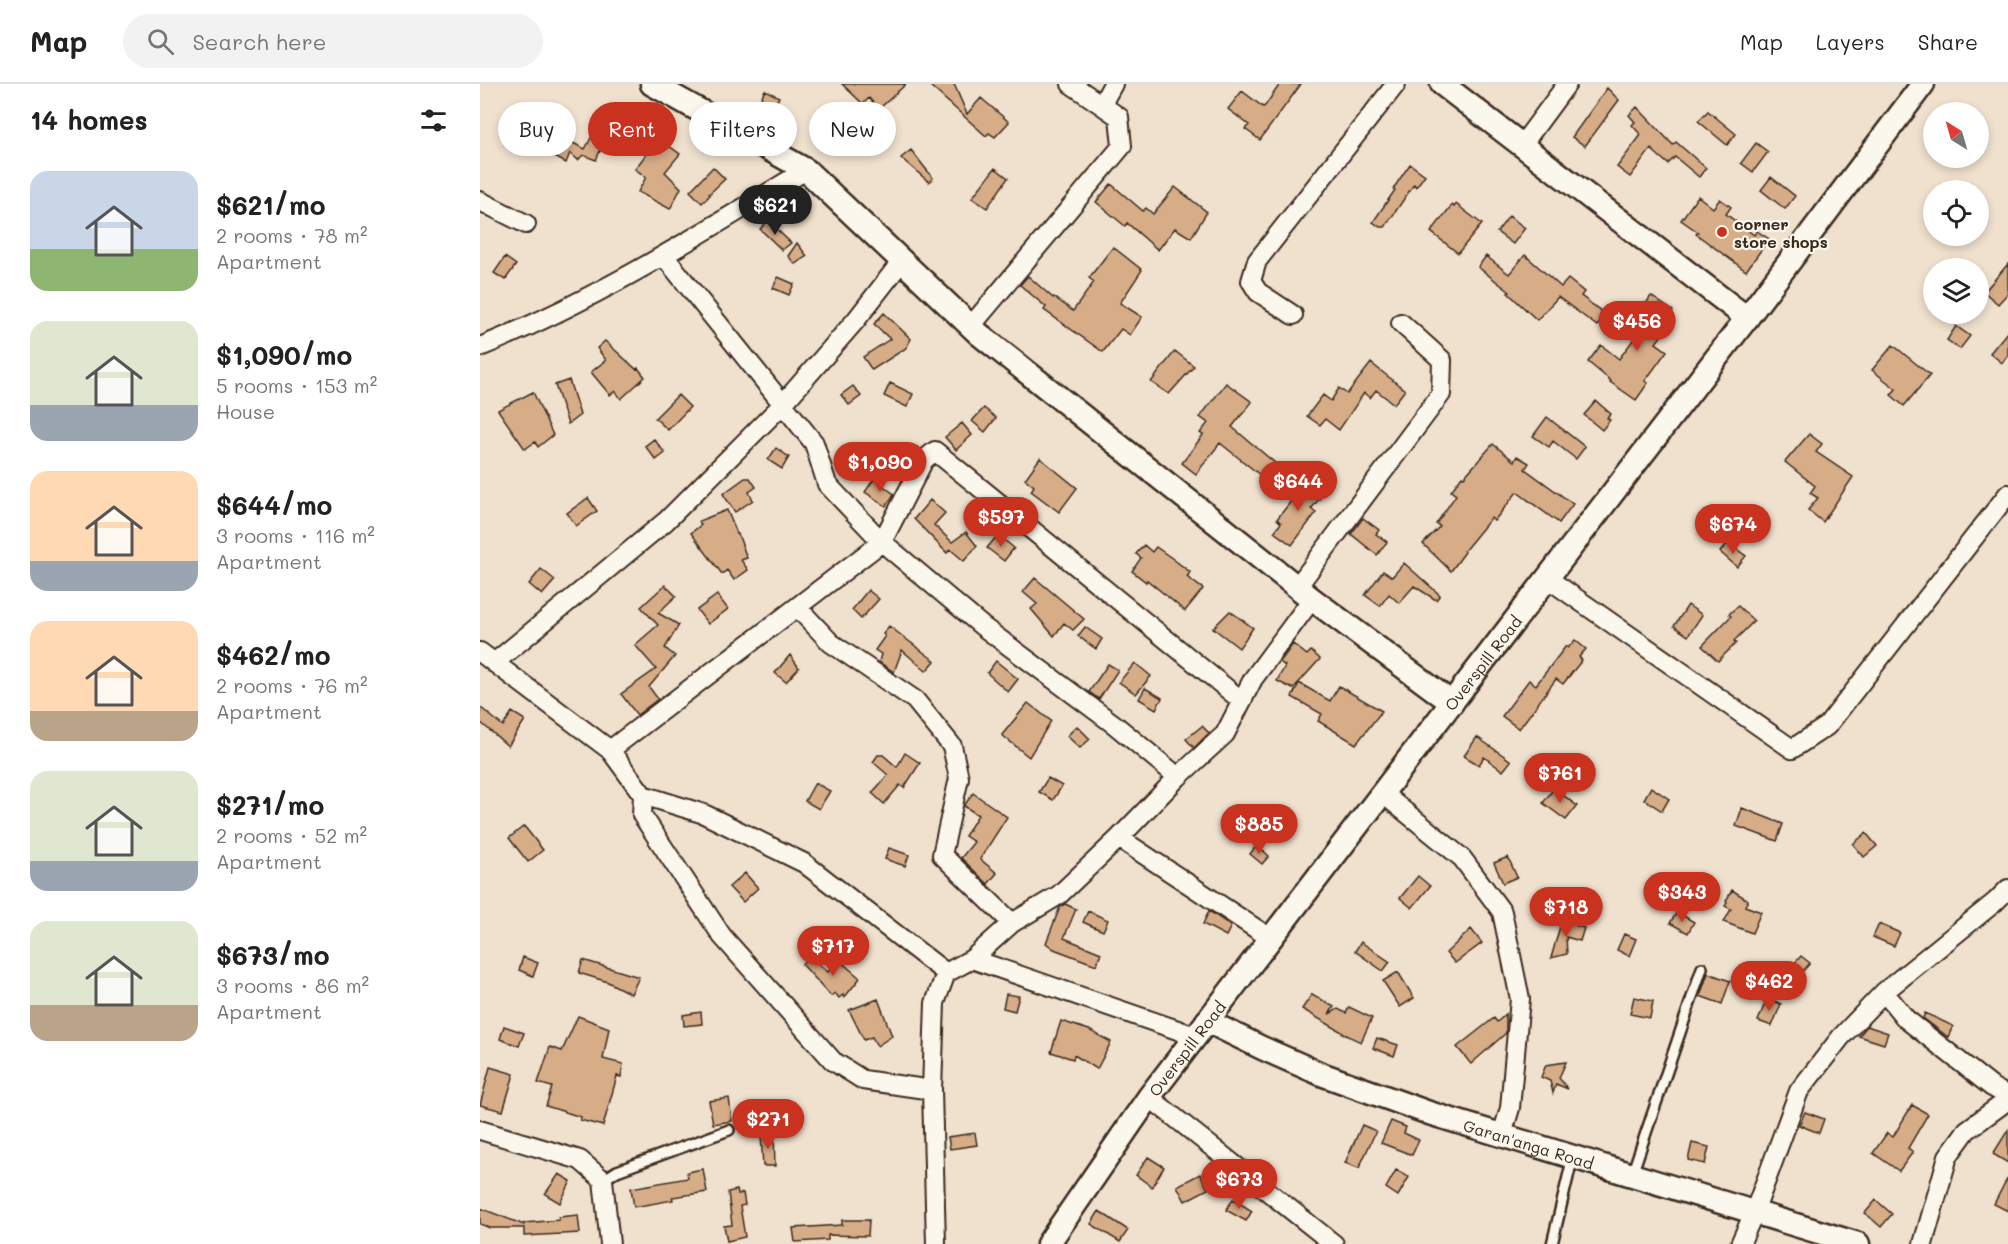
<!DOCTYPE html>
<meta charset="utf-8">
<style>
:root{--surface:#fff;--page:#f2f2f2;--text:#222;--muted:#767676;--line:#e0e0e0;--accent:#c8321e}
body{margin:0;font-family:Mali,sans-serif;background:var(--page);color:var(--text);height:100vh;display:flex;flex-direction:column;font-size:22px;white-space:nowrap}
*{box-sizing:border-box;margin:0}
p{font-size:20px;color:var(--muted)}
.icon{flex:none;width:33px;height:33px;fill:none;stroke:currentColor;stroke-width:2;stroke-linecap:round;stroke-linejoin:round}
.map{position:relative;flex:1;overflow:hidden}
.sheet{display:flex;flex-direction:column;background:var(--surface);width:480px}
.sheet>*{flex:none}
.top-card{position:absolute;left:18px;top:18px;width:570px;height:54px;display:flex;gap:12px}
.needle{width:39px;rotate:323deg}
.tools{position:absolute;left:1443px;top:18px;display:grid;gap:12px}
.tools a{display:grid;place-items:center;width:66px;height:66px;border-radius:50%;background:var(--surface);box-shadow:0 3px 9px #0003;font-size:30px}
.price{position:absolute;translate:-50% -51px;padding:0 14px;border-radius:21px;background:var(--accent);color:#fff;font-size:20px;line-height:39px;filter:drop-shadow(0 2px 3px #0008)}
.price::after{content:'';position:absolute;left:50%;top:36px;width:18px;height:14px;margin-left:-9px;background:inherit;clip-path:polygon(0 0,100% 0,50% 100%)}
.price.current{background:#222;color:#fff}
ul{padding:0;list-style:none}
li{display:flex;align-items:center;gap:18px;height:150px;padding:0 30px}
li span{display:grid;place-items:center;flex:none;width:168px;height:120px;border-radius:18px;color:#555}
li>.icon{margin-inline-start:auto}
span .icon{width:72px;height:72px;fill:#fffc;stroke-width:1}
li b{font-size:26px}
h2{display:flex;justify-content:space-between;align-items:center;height:72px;padding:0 30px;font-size:26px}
.tag{padding:0 21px;border-radius:27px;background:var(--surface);box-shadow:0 3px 9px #0003;font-size:21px;line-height:54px}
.tag.current{background:var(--accent);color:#fff}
header{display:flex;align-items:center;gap:36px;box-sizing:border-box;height:84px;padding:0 30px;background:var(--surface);border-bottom:2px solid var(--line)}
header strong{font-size:28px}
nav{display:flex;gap:33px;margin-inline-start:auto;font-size:21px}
.search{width:420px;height:54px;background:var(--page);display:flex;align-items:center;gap:15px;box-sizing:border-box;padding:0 21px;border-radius:33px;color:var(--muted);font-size:22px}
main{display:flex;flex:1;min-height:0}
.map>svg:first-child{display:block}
.building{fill:#d7ad88;stroke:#3b2a1e;stroke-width:1.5}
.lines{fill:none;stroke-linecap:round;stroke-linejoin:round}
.service-casing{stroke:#3b2a1e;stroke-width:14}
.minor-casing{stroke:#3b2a1e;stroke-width:22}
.tertiary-casing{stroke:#3b2a1e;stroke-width:27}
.service{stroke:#fbf7ec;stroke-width:9}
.minor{stroke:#fbf7ec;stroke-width:18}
.tertiary{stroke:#fbf7ec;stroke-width:22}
.poi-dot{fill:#c8321e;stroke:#fbf7ec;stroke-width:2}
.labels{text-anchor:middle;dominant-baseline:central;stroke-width:4.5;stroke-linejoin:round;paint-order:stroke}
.poi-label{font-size:16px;font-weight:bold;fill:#3b2a1e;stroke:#fbf7ec;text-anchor:start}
.street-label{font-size:16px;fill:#3b2a1e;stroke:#fbf7ec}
</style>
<header>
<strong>Map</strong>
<div class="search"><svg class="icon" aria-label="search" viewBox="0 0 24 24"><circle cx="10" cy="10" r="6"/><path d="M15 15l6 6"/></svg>Search here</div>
<nav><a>Map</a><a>Layers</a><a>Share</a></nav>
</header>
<main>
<section class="sheet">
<h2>14 homes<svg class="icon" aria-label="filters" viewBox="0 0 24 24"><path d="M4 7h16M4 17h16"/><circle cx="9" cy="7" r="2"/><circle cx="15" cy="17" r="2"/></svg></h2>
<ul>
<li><span style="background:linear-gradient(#c9d6e8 65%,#8fb573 0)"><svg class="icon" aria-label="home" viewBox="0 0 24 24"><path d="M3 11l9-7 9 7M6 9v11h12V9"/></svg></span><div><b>$621/mo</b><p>2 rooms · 78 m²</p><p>Apartment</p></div></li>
<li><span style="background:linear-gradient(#dfe7d0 70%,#9aa5b1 0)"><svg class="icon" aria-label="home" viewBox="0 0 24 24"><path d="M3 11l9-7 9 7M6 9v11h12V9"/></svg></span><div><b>$1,090/mo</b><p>5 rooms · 153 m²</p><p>House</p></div></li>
<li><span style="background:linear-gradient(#ffd9b3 75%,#9aa5b1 0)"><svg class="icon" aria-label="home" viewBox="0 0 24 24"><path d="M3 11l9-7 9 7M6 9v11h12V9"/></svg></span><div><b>$644/mo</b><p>3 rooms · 116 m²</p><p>Apartment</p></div></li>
<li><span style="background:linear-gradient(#ffd9b3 75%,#b9a48a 0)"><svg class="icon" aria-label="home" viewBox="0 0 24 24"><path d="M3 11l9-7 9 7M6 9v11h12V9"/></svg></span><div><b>$462/mo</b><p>2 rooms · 76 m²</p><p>Apartment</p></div></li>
<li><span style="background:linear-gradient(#dfe7d0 75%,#9aa5b1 0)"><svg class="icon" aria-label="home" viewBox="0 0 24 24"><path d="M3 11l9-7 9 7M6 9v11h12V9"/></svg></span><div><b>$271/mo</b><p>2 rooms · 52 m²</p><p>Apartment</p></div></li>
<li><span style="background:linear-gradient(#dfe7d0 70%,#b9a48a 0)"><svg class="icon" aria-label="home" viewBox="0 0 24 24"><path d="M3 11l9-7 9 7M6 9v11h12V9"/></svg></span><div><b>$673/mo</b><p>3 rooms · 86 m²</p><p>Apartment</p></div></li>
</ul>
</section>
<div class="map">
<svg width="1528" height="1160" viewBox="0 0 1528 1160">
<rect width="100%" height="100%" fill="#f0e1ce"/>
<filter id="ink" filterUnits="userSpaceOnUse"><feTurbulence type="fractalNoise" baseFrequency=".0167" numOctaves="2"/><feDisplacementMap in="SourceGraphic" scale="12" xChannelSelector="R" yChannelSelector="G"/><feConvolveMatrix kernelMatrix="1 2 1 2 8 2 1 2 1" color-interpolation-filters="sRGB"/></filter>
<g filter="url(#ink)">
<!-- building -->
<path class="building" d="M362,0H426L399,25L389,14L383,20Z
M448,0H474L487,30L501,14L529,38L515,53L509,49L506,52Z
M800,0H821L780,56L765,45L769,41L748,25L762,7L783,23L785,22Z
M1127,4L1139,16L1105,62L1092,53Z
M285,6L299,13L289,33L275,26Z
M1157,23L1193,61L1196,58L1226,84L1219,93L1195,73L1188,80L1171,65L1150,93L1137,83L1161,51L1152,41L1155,38L1149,31Z
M1228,27L1256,50L1247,61L1218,37Z
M40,42L68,53L71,48L105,65L116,45L127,51L116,76L103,71L98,76L90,69L86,79L59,65L60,62L37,50Z
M178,54L200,70L185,88L201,104L190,125L158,108L166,93L155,85Z
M1276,59L1288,68L1273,88L1261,79Z
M431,66L453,94L449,98L421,74Z
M930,80L945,91L936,103L934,100L905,143H900L893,138L915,106L913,105Z
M233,83L245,95L229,110L230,111L222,119L210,107Z
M515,84L528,94L507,124L492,114Z
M1291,93L1315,112L1305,125L1281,106Z
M631,100L663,127L666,124L673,130L695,103L727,128L711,154L695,144L678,166L647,139L645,142L616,118Z
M1218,112L1233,124L1240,115L1251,123L1246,130L1274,151L1277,147L1289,155L1266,187L1216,150L1218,148L1201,136Z
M976,120L1002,140L978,169L951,148L972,121L974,123Z
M1029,132L1045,144L1033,160L1017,148Z
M288,137L311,159L302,166L280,145Z
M317,159L327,172L315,180L308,172Z
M633,163L662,186L640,219L662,233L650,251L641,245L623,268L564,226L566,223L540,201L548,192L573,214L574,213L593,227L614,198L609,194Z
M1045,171L1081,203L1088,195L1104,208L1101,212L1126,231L1117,242L1078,213L1057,236L1028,209L1030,208L998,183L1006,172L1029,190Z
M25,173L36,181L25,196L14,189Z
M1528,180V209L1518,220L1504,208Z
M298,193L314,200L309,211L293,204Z
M1171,212L1193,227L1189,233L1193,236L1176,259L1187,267L1165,297L1168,299L1156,316L1130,298L1131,297L1108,278L1121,261L1139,275L1168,236L1159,230Z
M404,229L431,255L426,264L392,286L383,273L410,255L394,240Z
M1476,242L1490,252L1480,265L1467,256Z
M1528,247V271L1522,279L1510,269Z
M125,257L156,285L158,284L165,293L141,315L135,307L130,311L111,288L126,276L117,264Z
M1413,261L1450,291L1424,322L1411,311L1416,305L1392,286Z
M695,267L714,282L689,310L671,298Z
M891,279L925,306L914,320L896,306L890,314L884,309L859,346L845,335L840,341L827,332L843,311L851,317L859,304L867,310Z
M89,296L100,331L88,340L75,301Z
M410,299L433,310L427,323L404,312Z
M746,299L772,318L752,343L795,379L785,395L740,359L716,390L702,379L723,351L720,349L728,339L720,333Z
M373,302L381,312L369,321L361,311Z
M53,308L73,351L58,363L55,358L45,365L18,326Z
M198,311L210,323L188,346L175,334Z
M1116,317L1131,330L1127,334L1130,336L1122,346L1104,331Z
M504,324L516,334L505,348L492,337Z
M1067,333L1105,363L1096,375L1073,357L1069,363L1053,352Z
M482,339L492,351L476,366L465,353Z
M1329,350L1342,360L1336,368L1373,393L1343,438L1328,426L1338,414L1330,409L1335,402L1305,378Z
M174,355L185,369L176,376L165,362Z
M1013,360L1034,377L1037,372L1049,379L1045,385L1093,420L1079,439L1037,408L1014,437L1011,434L984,467L985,468L971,487L943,460L960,442L956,440L976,411L971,407L982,392L984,393Z
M377,363L393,376L381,391L365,378Z
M296,364L309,373L302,385L288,376Z
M560,374L597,404L579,428L551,407L554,402L545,395Z
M825,393L838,403L833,409L840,414L831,425L836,429L812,461L794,448L801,439L797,435L819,407L816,405Z
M265,394H270L276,403L269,408L273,416L255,428L243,410Z
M394,395L414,410L406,422L385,408Z
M108,414L117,427L96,442L87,429Z
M450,416L465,429L454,441L472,458L486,448L497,462L484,477L470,465L467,469L434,435Z
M247,426L257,450H258L267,474L261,476L268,486L254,496L247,486L242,490L211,449L221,441L219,437Z
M883,434L899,446L896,450L907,458L897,471L871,450Z
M518,451L534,464L524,477L507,464Z
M1248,459L1266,472L1257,483L1240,468Z
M664,461L672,468L676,463L693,475L710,488L707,493L723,505L705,527L667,496L666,498L652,487L661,474L656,470Z
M924,479L960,511L956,516L934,502L919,519L909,510L900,522L885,511L903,487L912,493Z
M61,485L75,496L62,511L49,500Z
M555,494L604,535L593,546L584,539L574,552L551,525L557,520L543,508Z
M185,501L196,512L178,529L199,541L185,564L195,572L169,603L178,615L157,631L141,610L176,585L155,561L178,541L161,523Z
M388,506L399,515L381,535L372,526Z
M237,511L248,525L228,540L217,526Z
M1208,521L1222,531L1208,552L1194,542Z
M1258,522L1274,537L1254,557L1256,559L1238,577L1222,562L1251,532L1249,530Z
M750,527L773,544L759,564L733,544Z
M409,542L455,577L446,587L422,566L414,588L399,578L401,570L395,566L405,552L403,550Z
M605,543L622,555L616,565L598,552Z
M1095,556L1106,565L1099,573L1102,576L1083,600L1076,595L1039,645L1022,632L1049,596L1056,601L1086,562L1088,564Z
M813,560L827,571L831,567L840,575L813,605L797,597L805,582L800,578Z
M310,571L319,584L306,598L295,589Z
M516,577L538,595L528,608L507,589Z
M655,579L671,592L656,610L639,598Z
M628,580L638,586L619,615L609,608Z
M819,599L850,617L859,602L902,627L876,660L838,637L842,630L812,613Z
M665,604L682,614L676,625L659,615Z
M548,619L571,637L549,673L522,651Z
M0,623L23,642L32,628L45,636L28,662L0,638Z
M597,642L610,655L600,664L587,652Z
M722,642L729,649L714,664L706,655Z
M997,653L1031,677L1023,687L1004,673L999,681L984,672Z
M425,669L440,679L424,704L420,701L404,720L392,709L408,691L393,678L398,671H403L417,683Z
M568,694L582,702L573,716L559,708Z
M335,699L350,707L339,725L325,717Z
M1171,703L1189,715L1182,727L1164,715Z
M1074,704L1097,722L1086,736L1063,719Z
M493,709L527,733L500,775L517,789L508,800L481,774L494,758L485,752L498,731L484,722Z
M1262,724L1303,740L1297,757L1256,742Z
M44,742L63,766L48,778L29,754Z
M1386,749L1397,762L1384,773L1373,760Z
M777,761L789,772L782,780L770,770Z
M409,764L429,771L425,782L405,775Z
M1028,773L1037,793L1023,799L1014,779Z
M265,789L278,804L263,818L249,803Z
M938,792L950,802L932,824L920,814Z
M1252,806L1268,816L1265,822L1281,828L1272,849L1244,838L1251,825L1245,822L1247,818L1246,817Z
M585,820L596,825L584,854L621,869L616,881L574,865L566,859L580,823Z
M608,827L628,836L623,847L603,838Z
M729,827L751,842L746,852L723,840Z
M1197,828L1214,838L1208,849L1190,839Z
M1083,832L1085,838L1104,844L1100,857L1086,853L1087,870L1071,874Z
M1399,840L1420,849L1414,862L1393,853Z
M991,845L1002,859L975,879L966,869Z
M1144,850L1156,855L1149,872L1137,866Z
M881,858L910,878L903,887L875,867Z
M329,872L348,888L359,876L380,894L364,914L363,911L359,914L355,909L351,912L322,880Z
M1321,872L1330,879L1314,898L1305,890Z
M43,873L58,879L53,892L39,886Z
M103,876L159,893L151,910L128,898L99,889Z
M918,888L934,914L920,923L903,897Z
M1228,889L1250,897L1242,920L1220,912Z
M526,910L539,912L535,927L523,924Z
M832,910L854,923L849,930L858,925L866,929L869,923L892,934L881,958L862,949V948L822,925Z
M1154,913L1173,917L1170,934L1150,930Z
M1287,914L1301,920L1292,942L1278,937Z
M398,915L412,952L397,962L392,953L384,956L369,926Z
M221,928L222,940L204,942L203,931Z
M1445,929L1473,942L1468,953L1443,934Z
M1026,930V949L991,980L977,963L1014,934L1017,938Z
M98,932L129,944L123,975L143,980L141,993L137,992L123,1042L100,1036L101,1033L66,1022L72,1003L58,999L70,963L82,967Z
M581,937L609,946L631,958L617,985L594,971L593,975L571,968Z
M24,942L44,949L39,962L20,955Z
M1387,942L1408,949L1404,960L1379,952Z
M897,954L918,961L914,972L893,964Z
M1086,978L1079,994L1088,1005L1076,1000L1073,1009L1070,997L1061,993L1066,981Z
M10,983L34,990L23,1027L0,1021Z
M249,1014L252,1037L233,1040L229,1017Z
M1432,1021L1448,1030L1428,1064L1433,1068L1419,1087L1393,1069L1407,1049L1413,1053Z
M1325,1028L1344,1035L1339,1049L1319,1041Z
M911,1037L926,1043L924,1049L939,1056L932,1071L901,1059Z
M882,1041L896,1047L879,1084L865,1079Z
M1528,1046V1079L1513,1070Z
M495,1049L497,1061L470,1065L468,1053Z
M281,1051H294L295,1082H283Z
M1212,1059L1229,1063L1225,1080L1208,1076Z
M668,1073L684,1083L672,1103L656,1091Z
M223,1085L227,1108L192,1113L193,1116L154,1123L151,1104L208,1094L207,1088Z
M916,1086L929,1093L918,1112L906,1104Z
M79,1090L91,1097L80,1119L65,1110Z
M720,1090L728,1105L705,1117L697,1102Z
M1528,1093V1127L1514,1120Z
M257,1106L258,1110L263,1109L265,1121L260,1122L265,1153L247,1157L244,1142L252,1141L248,1108Z
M753,1115L772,1127L766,1137L746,1126Z
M1396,1116L1412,1130L1401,1143L1385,1129Z
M0,1124L44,1141V1139L79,1136V1133L98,1131L100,1149L44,1152V1144H10L0,1140Z
M619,1127L648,1146L640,1158L611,1140Z
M362,1136H389L388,1152L348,1151V1156L315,1158L313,1144L362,1141Z"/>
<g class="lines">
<!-- service casing -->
<g class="service-casing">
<path id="service" d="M1152,1090L1222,884
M123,1096L137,1087L249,1046
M1072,1160L1093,1072"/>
</g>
<!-- minor casing -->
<g class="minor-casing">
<path id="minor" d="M622,20L633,0
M1042,61L1087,0
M0,117L46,140
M184,172L334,359L347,400L402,458L502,542L635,641L698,693
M813,231L778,208L771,197L777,177L916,0
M491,242L642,62L639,33L591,0
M0,263C115,217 220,150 326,86
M1067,494L1312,665L1347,642L1528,410
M817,503L961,310L962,276L921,239
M317,523L351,559L435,616L472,662L479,694L462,771L532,839
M0,568L130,666L163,711L224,730L324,779L466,889L455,919L452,1006L456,1160
M14,579L186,437L302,321L376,236L421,178
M130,666L402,458L444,376L455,367L762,617
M902,709L982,774L1022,828L1040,915L1030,1024L1022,1051
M163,711L162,731L242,852L353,977L383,996L452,1006
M639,754L790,854
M492,875L532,839L579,811L639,754L698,693L745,650L773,595L832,515
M466,889L492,875L715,952
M1404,908L1426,935L1512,1003L1528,1012
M669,1013L854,1160
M0,1046L100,1076L123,1096L130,1160
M1260,1160L1274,1129L1319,1007L1361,953L1404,908L1515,818L1528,805
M1443,1160L1468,1072L1487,1046L1528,1016"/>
</g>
<!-- tertiary casing -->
<g class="tertiary-casing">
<g id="tertiary">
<path d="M172,0L326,86L499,250L832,515L972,619"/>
<path d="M962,0L1267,234"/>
<path id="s1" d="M727,937L782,964L841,990L949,1029L1378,1160"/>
<path id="s2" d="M568,1160L669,1013L1267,234L1443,0"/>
</g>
</g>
<!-- service -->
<use href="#service" class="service"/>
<!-- minor -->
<use href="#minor" class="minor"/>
<!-- tertiary -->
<use href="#tertiary" class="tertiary"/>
</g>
</g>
<!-- markers -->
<circle class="poi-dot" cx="1242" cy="148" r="6"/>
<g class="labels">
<!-- poi labels -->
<g class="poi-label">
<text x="1254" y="139">corner<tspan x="1254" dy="18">store shops</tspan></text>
</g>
<!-- street labels -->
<g class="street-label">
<text stroke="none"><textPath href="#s2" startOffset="726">Overspill Road</textPath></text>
<text stroke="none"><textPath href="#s2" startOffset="240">Overspill Road</textPath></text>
<text stroke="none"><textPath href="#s1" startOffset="345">Garan'anga Road</textPath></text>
</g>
</g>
</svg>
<div class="tools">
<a><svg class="needle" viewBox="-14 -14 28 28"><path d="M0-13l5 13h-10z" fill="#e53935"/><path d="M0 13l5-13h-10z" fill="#767676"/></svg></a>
<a><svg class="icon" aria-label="locate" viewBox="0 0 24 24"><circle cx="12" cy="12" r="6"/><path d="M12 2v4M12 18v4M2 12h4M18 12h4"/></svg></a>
<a><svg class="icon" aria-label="layers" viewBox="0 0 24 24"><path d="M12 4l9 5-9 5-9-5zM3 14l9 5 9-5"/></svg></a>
</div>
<b class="price current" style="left:295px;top:152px">$621</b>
<b class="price" style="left:1157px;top:268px">$456</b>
<b class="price" style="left:400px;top:409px">$1,090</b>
<b class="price" style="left:818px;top:428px">$644</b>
<b class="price" style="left:521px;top:464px">$597</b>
<b class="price" style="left:1253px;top:471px">$674</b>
<b class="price" style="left:1080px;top:720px">$761</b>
<b class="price" style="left:779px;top:771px">$885</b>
<b class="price" style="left:1202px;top:839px">$343</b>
<b class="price" style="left:1086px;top:854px">$718</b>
<b class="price" style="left:353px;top:893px">$717</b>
<b class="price" style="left:1289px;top:928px">$462</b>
<b class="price" style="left:288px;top:1066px">$271</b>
<b class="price" style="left:759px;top:1126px">$673</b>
<div class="top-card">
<a class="tag">Buy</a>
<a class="tag current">Rent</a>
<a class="tag">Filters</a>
<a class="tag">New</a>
</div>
</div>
</main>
